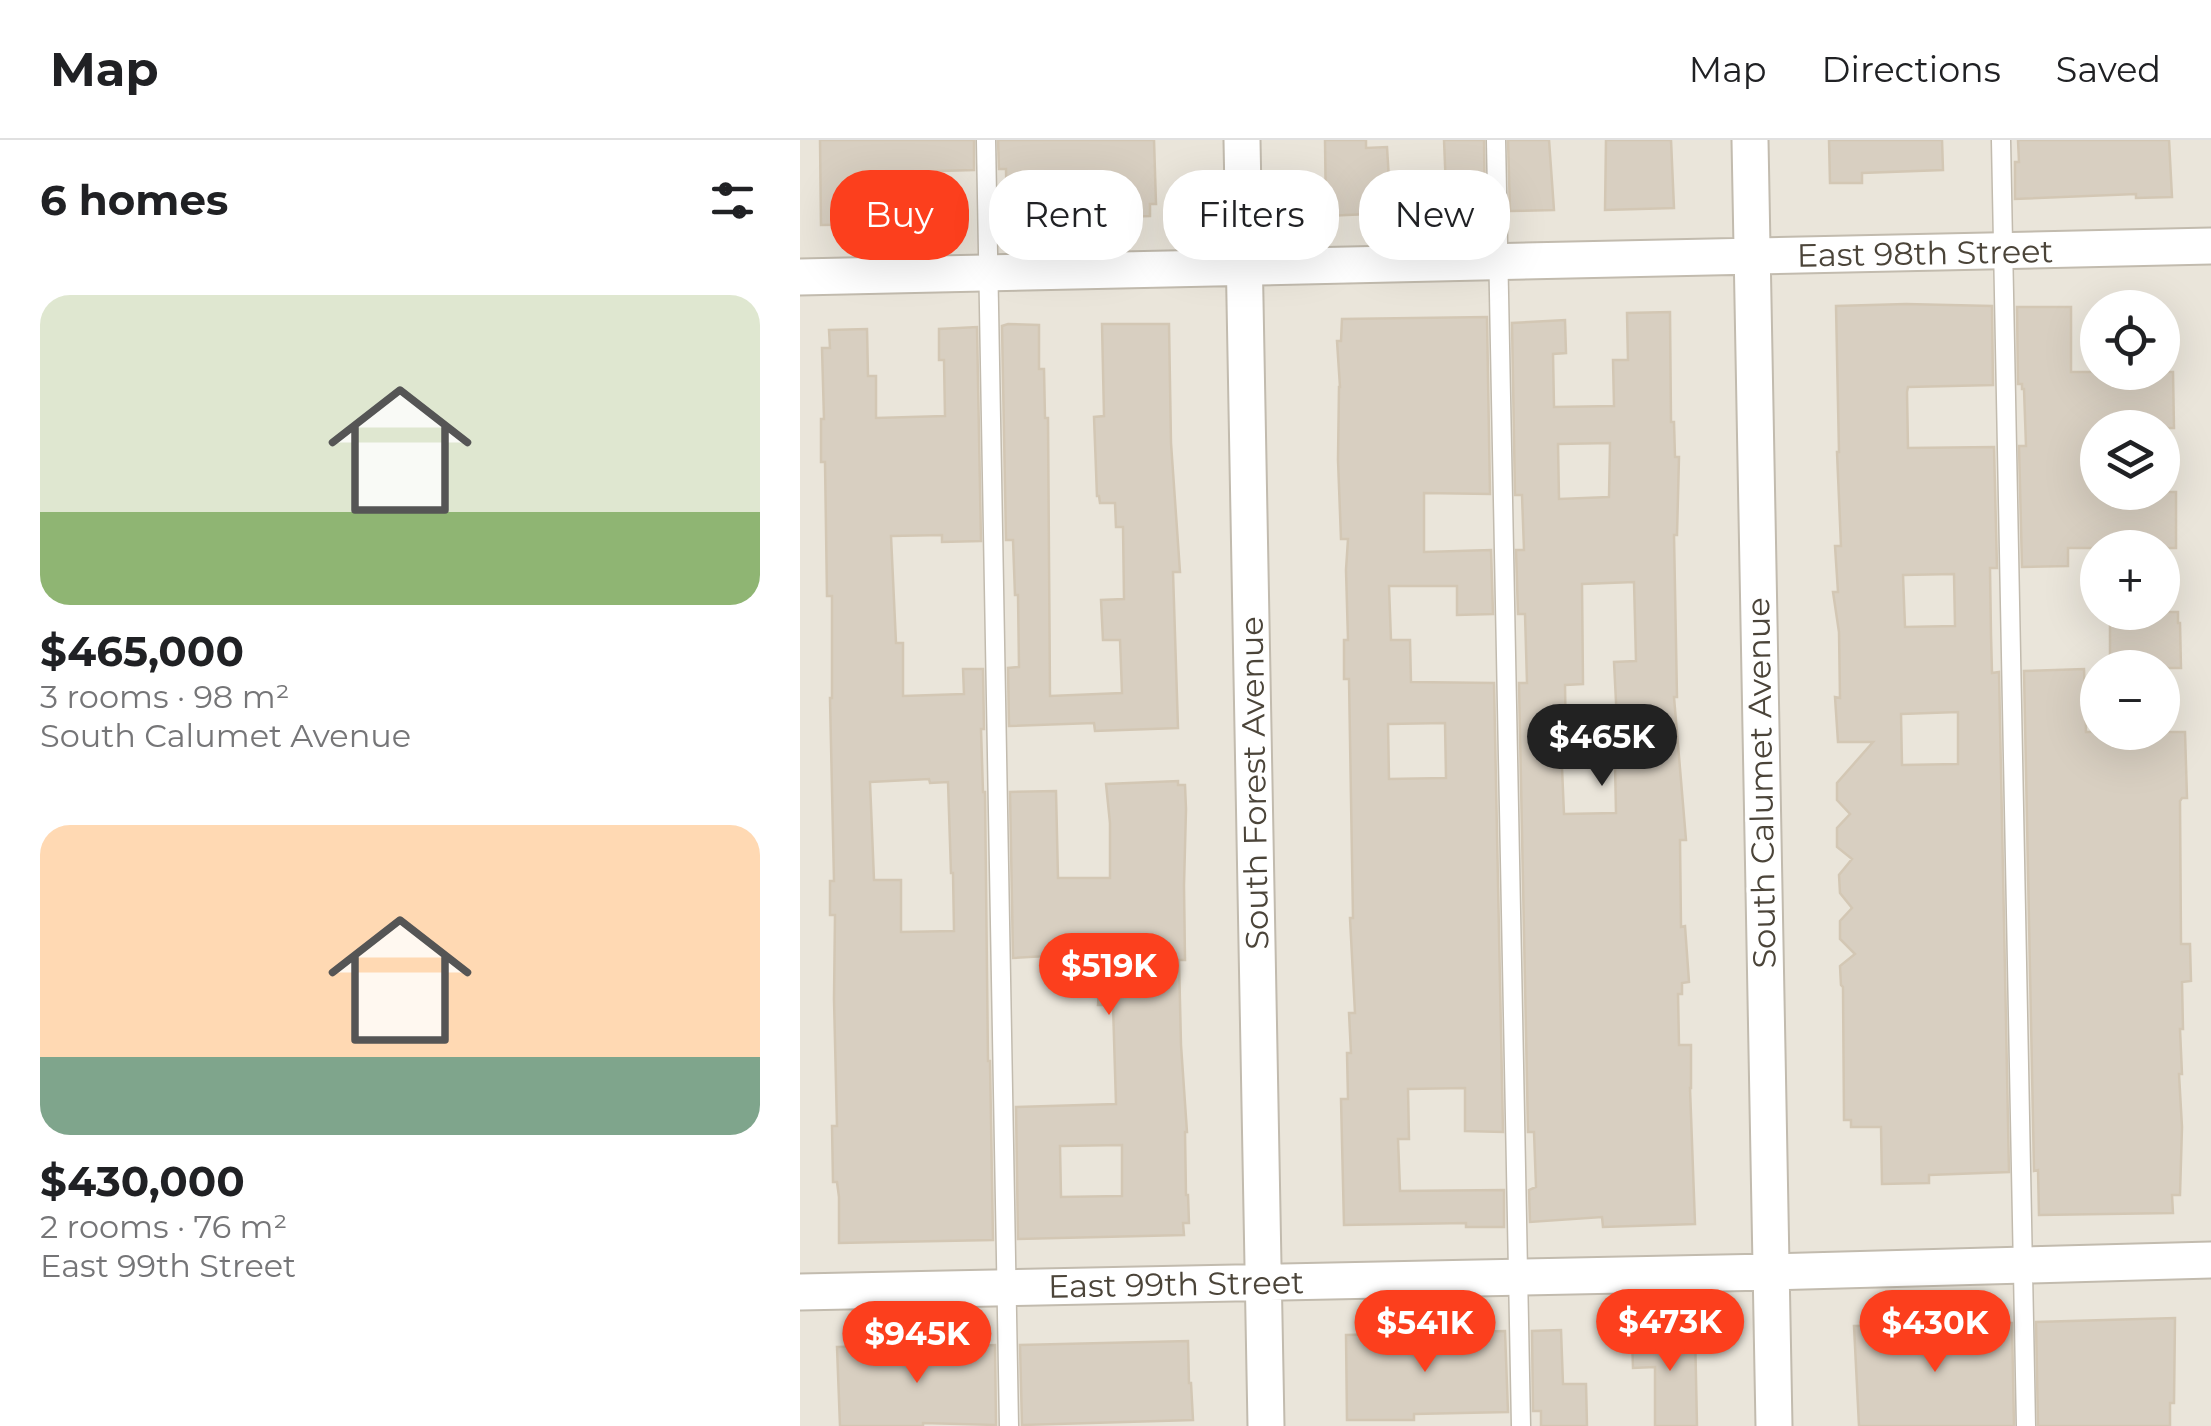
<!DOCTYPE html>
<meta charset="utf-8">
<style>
:root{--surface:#fff;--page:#f2f2f2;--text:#202124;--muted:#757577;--line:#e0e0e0;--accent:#fc3f1d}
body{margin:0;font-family:Montserrat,sans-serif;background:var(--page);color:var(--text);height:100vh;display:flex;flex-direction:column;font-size:38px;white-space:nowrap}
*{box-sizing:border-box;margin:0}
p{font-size:32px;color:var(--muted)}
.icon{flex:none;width:55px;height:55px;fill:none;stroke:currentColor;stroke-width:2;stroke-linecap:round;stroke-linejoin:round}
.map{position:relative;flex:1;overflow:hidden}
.side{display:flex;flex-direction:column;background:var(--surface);width:800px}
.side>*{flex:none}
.hud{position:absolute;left:30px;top:30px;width:950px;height:90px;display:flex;gap:20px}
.buttons{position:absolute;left:1280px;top:150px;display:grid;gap:20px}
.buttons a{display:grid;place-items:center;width:100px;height:100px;border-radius:50%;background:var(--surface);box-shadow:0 10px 40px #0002;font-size:50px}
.price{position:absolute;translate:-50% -85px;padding:0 22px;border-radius:35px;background:var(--accent);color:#fff;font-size:32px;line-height:65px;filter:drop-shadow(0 2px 5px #0008)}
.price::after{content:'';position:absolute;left:50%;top:60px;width:30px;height:22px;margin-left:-15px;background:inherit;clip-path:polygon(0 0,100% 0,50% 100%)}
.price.selected{background:#222;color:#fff}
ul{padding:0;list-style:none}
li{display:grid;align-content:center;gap:20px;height:530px;padding:0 40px}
li span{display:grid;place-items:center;height:310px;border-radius:30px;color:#555}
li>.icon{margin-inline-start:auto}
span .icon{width:180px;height:180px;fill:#fffc;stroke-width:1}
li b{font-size:42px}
h2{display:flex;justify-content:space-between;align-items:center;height:120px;padding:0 40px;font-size:42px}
.chip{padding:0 35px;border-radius:40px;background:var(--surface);box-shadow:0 10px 40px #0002;font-size:35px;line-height:90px}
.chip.selected{background:var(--accent);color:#fff}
header{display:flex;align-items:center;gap:60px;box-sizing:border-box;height:140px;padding:0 50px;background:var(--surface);border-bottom:2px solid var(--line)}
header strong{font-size:48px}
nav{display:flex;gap:55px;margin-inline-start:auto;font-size:35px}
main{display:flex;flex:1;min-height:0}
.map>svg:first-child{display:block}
.residential{fill:#eae5da;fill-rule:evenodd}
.building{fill:#d8cfc1;stroke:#d3c7b4;stroke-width:2.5;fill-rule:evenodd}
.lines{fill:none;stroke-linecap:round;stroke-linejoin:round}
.service-casing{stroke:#c2bbae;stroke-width:21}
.minor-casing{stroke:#c2bbae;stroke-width:39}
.service{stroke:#fff;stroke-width:18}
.minor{stroke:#fff;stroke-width:35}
.labels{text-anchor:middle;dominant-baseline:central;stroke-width:8;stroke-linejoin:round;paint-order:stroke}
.street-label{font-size:32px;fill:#4b4439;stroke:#fff}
</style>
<header>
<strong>Map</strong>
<nav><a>Map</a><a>Directions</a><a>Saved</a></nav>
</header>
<main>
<section class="side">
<h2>6 homes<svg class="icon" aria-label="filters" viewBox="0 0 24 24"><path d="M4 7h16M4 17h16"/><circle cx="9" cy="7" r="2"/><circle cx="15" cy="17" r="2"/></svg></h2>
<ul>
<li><span style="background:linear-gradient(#dfe7d0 70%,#8fb573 0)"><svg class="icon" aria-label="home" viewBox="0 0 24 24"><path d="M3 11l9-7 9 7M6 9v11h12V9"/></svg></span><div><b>$465,000</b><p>3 rooms · 98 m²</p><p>South Calumet Avenue</p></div></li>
<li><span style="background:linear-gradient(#ffd9b3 75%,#7fa58c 0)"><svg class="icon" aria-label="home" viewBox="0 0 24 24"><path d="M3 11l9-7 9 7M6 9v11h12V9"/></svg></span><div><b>$430,000</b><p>2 rooms · 76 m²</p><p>East 99th Street</p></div></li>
</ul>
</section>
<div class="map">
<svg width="1411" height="1286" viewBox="0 0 1411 1286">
<rect width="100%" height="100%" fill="#f6f3ec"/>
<!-- residential -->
<path class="residential" d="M0,0H1411V1286H0ZM1298,168H1362V232H1298ZM1298,288H1362V352H1298ZM1298,408H1362V472H1298ZM1298,528H1362V592H1298Z"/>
<!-- building -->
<path class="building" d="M20,0H174V30L138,31V81H104V84L21,85Z
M198,0H354L356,64H350V76L255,79V83L207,85L206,29H199Z
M525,0H566V8L587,7L591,73L526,76Z
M644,0H684L685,72L647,73Z
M708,0H749L754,70L710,71Z
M806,0H871L874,68L805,70Z
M1029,0H1142L1143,30L1062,33V43H1030Z
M1218,0H1369L1372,57L1336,58V54L1215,59V22H1219Z
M1106,164L1192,166L1193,245L1108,247L1107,252L1108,308L1194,307L1197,428H1190L1191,495L1192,533L1199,532L1209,1032L1129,1035V1043L1082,1044L1081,987H1051V980H1044L1043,847L1041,845L1040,826L1055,814L1040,799V781L1052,768L1040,753L1039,735L1052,719L1037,707V688L1050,674L1037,660V643L1073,602H1038L1035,557L1040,558L1039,492L1033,452H1038L1035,406H1041L1037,312H1039L1036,166ZM1154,434L1155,486L1105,487L1103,435ZM1158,572V624L1102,625L1101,574Z
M1217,167H1271V232H1373L1374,288H1298V352H1376V408H1268V426L1222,427L1219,306H1226L1224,249H1222V244H1218Z
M870,172L871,282H874L875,317H879L877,395H874L877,557H874L886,700H880L881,787L885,786L889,842L882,843V854H878L879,905H891V948H890L895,1084L803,1087L802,1077L730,1082L729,1050L736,1047L734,992H728L719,543H727L725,474H718L716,410H724L722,355H715L712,183L765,180L766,213L753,214L754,267L814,266L813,220H828L827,173ZM810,303L809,357L759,359L758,304ZM834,442L836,521L814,522L819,622L815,623L816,673L764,674L761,605H766L765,545L783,544L782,444Z
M687,177L690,354L624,353V412L691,410L693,474L657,475V446H589L591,500H610L611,542L694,543L703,992L665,991V948L608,949L609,999H598L600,1051L704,1050V1087H666V1083L544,1085L541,959H548L547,913H551L549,873H555L550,778H553L549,539H544V500H548L546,430L548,399H541L538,320L539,247H540L537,201H541L542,179ZM645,583L646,638L589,639L588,584Z
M208,184L239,185V229H244L245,278H248L250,556L322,553L320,500H303L301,460L324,459L323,387H316L315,363H300L299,356H297L294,277L304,276L302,184H369L371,303L380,432H373L378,588L295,591L294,583L209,586L208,528L219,527L218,455H215L213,400H206L202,186Z
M177,187L181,401L142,402V395L91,396L96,503H103V556L164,554L163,529H183L184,589H181L183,652H185L188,921H190L193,1100L39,1103V1057L37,1042H33L32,986H37L34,859L35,775H30V741H34L30,558H32V456H27L25,322H21V279H24L22,208H30L29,190L67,189L68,236H76V278L145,276L144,220H139V189ZM129,639L130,643L148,642L151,733H153L154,791L101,792V740H74L70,642Z
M1310,472H1378V483H1380L1381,528H1310Z
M1284,529L1286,592H1385L1387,658H1382L1380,661L1381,804H1390L1391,841L1382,842L1383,889H1380L1382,934H1379L1382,987L1380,1055H1372L1373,1073L1239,1075L1238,1030L1234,1031L1224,531Z
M378,641V645H385L386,669L384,746L385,820H379L381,905L387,992H385L386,1055H388L389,1083H383L384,1095L218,1099L216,967L316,964L313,865H298L299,849H267L265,815L213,818L210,652L256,651L258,738H310V683L306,644ZM322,1005V1056L261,1057L260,1006Z
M1375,1178L1374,1263H1370V1286H1238L1236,1182Z
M1208,1183H1212L1214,1286H1059L1054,1186Z
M761,1190L763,1244H786L787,1286H741V1271H733L732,1191Z
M895,1190L897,1286H855V1227L833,1228L832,1196H847V1191Z
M705,1191L708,1272L614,1274V1280H547L546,1195Z
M388,1201L389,1243H391L393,1280L222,1285L220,1205Z
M121,1205V1208L195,1205L196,1285L123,1283V1286H40L37,1207Z"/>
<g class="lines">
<!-- service casing -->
<g class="service-casing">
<path id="service" d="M186,0L209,1286
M696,0L721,1286
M1201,0L1226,1286"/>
</g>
<!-- minor casing -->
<g class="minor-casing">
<path id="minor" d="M442,0L466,1286
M950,0L974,1286
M0,137L1411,106
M0,1152L970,1132L1411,1120"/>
</g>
<!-- service -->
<use href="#service" class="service"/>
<!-- minor -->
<use href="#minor" class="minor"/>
</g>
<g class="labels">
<!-- street labels -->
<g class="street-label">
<text transform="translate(1125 113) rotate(-1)">East 98th Street</text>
<text transform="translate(454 643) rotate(-91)">South Forest Avenue</text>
<text transform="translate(961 643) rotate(-91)">South Calumet Avenue</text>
<text transform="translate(376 1144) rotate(-1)">East 99th Street</text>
</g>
</g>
</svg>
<div class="buttons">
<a><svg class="icon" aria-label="locate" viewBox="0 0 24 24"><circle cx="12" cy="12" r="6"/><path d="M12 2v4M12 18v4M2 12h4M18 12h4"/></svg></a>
<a><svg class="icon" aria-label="layers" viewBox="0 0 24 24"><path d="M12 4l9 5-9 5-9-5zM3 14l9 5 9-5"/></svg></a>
<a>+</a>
<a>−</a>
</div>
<b class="price selected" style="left:802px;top:649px">$465K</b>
<b class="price" style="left:309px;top:878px">$519K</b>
<b class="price" style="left:870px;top:1234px">$473K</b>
<b class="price" style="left:625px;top:1235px">$541K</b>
<b class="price" style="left:1135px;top:1235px">$430K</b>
<b class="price" style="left:117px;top:1246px">$945K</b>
<div class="hud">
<a class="chip selected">Buy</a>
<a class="chip">Rent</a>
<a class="chip">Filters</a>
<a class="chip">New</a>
</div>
</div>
</main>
